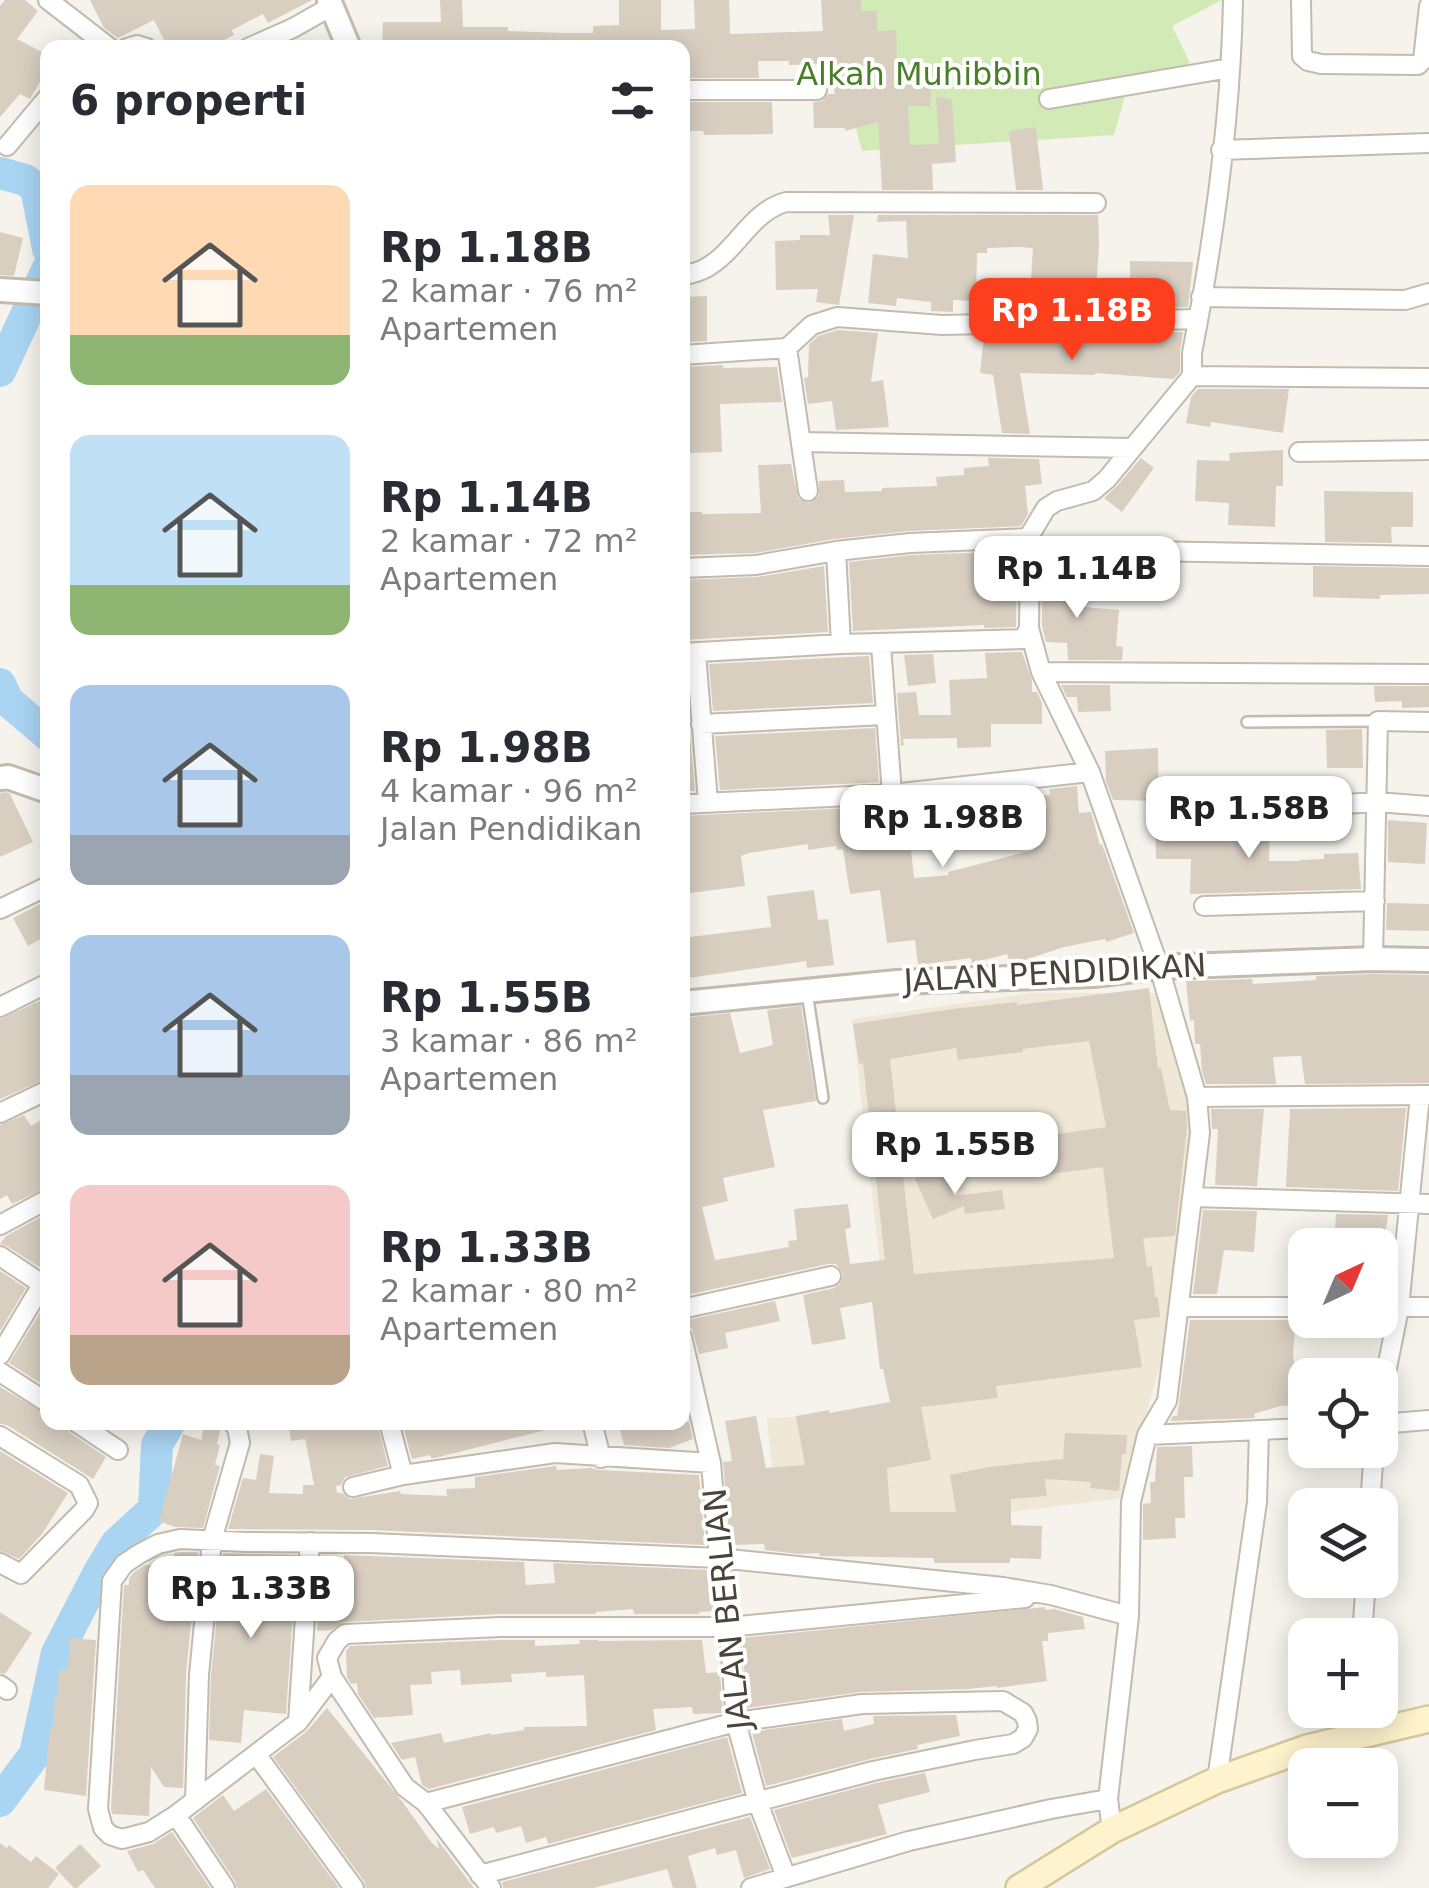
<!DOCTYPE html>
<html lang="id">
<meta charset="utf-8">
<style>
:root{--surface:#fff;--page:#f7f7f7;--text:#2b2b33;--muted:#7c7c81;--accent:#fc3f1d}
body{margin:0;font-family:"DejaVu Sans",sans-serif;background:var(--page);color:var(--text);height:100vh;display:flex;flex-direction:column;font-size:38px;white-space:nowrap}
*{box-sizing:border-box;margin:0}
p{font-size:32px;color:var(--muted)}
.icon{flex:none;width:55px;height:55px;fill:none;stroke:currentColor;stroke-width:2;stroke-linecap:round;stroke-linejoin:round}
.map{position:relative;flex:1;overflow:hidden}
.details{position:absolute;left:40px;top:40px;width:650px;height:1390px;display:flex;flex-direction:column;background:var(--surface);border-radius:20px;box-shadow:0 5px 25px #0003}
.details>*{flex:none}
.needle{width:65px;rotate:44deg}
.controls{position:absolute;left:1288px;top:1228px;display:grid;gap:20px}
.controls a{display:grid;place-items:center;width:110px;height:110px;border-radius:20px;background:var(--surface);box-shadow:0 5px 25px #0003;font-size:50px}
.price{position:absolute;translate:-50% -85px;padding:0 22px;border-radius:20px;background:#fff;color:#222;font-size:32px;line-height:65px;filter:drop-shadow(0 2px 5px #0008)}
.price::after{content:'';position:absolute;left:50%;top:60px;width:30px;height:22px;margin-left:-15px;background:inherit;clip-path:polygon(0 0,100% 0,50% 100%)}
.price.current{background:var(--accent);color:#fff}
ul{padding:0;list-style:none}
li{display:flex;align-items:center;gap:30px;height:250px;padding:0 30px}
li span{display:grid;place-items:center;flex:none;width:280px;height:200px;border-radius:20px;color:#555}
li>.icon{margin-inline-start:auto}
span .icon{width:120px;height:120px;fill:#fffc;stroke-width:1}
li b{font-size:42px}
h2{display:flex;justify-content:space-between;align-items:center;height:120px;padding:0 30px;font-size:42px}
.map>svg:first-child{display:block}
.education{fill:#efe8d6}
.green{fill:#d2eab5}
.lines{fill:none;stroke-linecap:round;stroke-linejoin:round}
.river{stroke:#a9d4f2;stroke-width:32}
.building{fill:#d8cfc1;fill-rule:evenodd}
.service-casing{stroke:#c2bbae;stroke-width:14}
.minor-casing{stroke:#c2bbae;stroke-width:22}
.tertiary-casing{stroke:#c2bbae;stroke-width:28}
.secondary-casing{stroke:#d6c79b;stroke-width:30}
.service{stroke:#fff;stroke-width:9}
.minor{stroke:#fff;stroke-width:18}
.tertiary{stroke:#fff;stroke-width:22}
.secondary{stroke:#fff3cd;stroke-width:25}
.labels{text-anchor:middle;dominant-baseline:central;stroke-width:8;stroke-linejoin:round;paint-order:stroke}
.park-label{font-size:32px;fill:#4a7f2a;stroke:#fff}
.street-label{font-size:32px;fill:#4b4439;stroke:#fff}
</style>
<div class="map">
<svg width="1429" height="1888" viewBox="0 0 1429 1888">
<rect width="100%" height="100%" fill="#f6f3ec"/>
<!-- education -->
<path class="education" d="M1031,993H1159L1193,1098L1173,1319L1123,1498L961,1518L777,1516L767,1418L897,1413L852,1019Z"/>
<!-- green -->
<path class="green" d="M833,0H1222L1172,26L1190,63L1126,92L1114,135L862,151L833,43Z"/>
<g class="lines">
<!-- river -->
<path class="river" d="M0,173L25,180L36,188L48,249
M0,371L48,268
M0,684L8,701L48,735
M0,1801L35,1754L57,1653L98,1574L116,1544L154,1509L157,1445L170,1422"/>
</g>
<!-- building -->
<path class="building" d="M5,0H25L38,11L17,39L48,55V68L30,99L20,94L0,117V6Z
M90,0H312L268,23L263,14L232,30L234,35L209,48H168L154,20L118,38L104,28Z
M440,0H462L463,27H508V31L563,33H593V26L619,25V0H661V30L695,29L694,0H729L730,34L823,31L821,0H861V11H877V31L896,30L897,66L933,69L930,107L908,105L910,145L939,144L936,97L952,99L956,162L932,164L933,190H882L878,122L845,131V128H814L813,102L822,101L828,94H835L827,64L789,65V61H758L759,78H682V48H382L383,22H441Z
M682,102H772L773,134L704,135L703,131H682Z
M1036,127L1043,190H1016L1009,131Z
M828,215H854L839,305L816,302L818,289L776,290L775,241L800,240V235H830Z
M878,215H1098L1099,244L1095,309L1029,310L1033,248L1019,247L987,248V253H977L976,301L953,300V312L931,311V302L897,298L896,306L868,303L873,254L908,258L906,221L877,222Z
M0,232L23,238L14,276L0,275Z
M1130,261L1193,262L1188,307L1130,308Z
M707,296V341L685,342L684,297Z
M838,330L878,333L871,382L883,380L889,427L836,430L832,401L808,404L804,378L808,377L809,344L818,336Z
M1183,332L1180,351V372L1173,379L1095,373V375L1020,373L1030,434L1002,433L993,375L980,373L984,337Z
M723,365V368L777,367L782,402L720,404L722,452L689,453L688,407H682V367Z
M1198,389H1289L1283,433L1211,422L1210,427L1186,423L1191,397Z
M1283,450V486H1276L1275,527L1228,525L1229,503L1195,501L1197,460L1230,461L1229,453Z
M988,458L1039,459L1042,484L1025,486L1028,514L1021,526L909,531L834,539L755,553L682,555V512H702V514L761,513L758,465L791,464L798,498L809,503L819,496V481L844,480L845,492L882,491V488L937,486L936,477L964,475V468L989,466Z
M1141,458L1154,468L1122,512L1104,498L1116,487Z
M1324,491L1413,492V527H1391L1392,543L1325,542Z
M1017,551L1016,627L984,628V625L853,631L849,562L911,555Z
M824,566L828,632L683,640L682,580L757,577Z
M1313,566L1429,568V594L1380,595V599L1313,597Z
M1042,568L1072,569V606L1119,610L1116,646L1123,647L1122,660H1068L1067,643L1046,642L1042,626Z
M1022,652L1032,681V692H1037L1042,703V724H991V747L957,748V738L903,739L904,745L901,746L897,693L916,692L919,715H951L949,680L987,678L985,653Z
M933,654L936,683L908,686L904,655Z
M869,656L873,703L713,711L709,664Z
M1061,685H1110L1111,711L1078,712L1077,697H1067Z
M1374,686H1429V707L1402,708V701L1375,702Z
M875,728L879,782L720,790L715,736Z
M1362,729L1363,768H1327L1326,730Z
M690,735L695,791H682V736Z
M1158,748L1159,801L1113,800L1106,781L1105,751Z
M1077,786L1079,813L1091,812L1100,845L1102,844L1134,933L1106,942L1105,939L1064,947L1016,963H1010L1007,954L972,963L971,958L918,965L915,940L887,943L880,890L850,894L843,849L837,850L836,846L808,850V844L749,853L741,856L745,886L682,894V816L893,806L1000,795L1001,799L1050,795L1049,789ZM1032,837L1034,850L948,872L949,875L914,878L911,849Z
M6,792L10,794L33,842L0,857V793Z
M1155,817H1173V823L1189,824L1195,827L1240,829V823H1270L1269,861H1300V860L1324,859V854L1358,853L1361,889L1190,894L1191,859H1156Z
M1388,820L1427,823L1425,864L1388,862Z
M814,890L818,920L828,919L834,965L807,968L806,961L682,979V938L771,927L767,896Z
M48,900V935L28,946L13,918Z
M1387,903L1429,904V931L1386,930Z
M1373,974L1429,975V1083L1305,1084L1301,1056L1273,1057L1276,1084H1206L1202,1071L1200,1044H1195L1194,1020L1190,1021L1186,981L1252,979L1253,984L1316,980V976Z
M1149,988L1158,1068H1161L1170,1110L1186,1111L1187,1127L1175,1236L1143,1238L1147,1267L1152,1266L1155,1297H1158L1160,1317L1134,1320L1142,1367L996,1386L998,1398L921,1407L931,1460L887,1468L890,1512H956L950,1475L989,1467L1063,1459L1065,1433L1127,1435L1126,1454H1122L1119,1491L1090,1488L1091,1482L1045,1479L1047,1496L1011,1499V1525L1042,1526L1041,1559L1010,1558V1563H934V1558L820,1556L819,1553L799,1554L765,1550L764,1544L730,1545L723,1462L732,1461L725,1421L756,1416L766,1468L805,1465L796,1416L829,1410V1413L890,1402L883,1369H880L872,1302L840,1308L846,1339L812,1345L803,1295L834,1288L840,1284L843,1274L836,1264H828L682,1296V1018L730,1013L740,1053L773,1045L767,1010L801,1006L816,1101L763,1110L775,1167L723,1178L728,1201L702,1207L715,1260L789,1247L788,1241L797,1240L794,1209L848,1204L851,1228L845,1229L850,1264L885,1260L863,1063L859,1064L853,1024L952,1009L1017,1002V1005ZM1089,1041L1106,1127L1044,1136L1050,1174L1103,1167L1114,1258L914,1274L890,1059L956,1048L958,1060L1023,1052L1022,1049Z
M46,998L48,1002V1078L0,1099V1019Z
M1406,1108L1398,1191L1286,1187L1290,1109Z
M1211,1109H1264L1257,1186L1215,1185L1218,1129H1212Z
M24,1115L31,1126L48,1116V1187L12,1204L7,1195L0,1199V1125Z
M941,1168L954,1196L1002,1190L1005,1209L965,1214L964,1206L933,1219L915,1179Z
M1203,1210L1257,1211L1254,1252L1224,1250L1217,1294H1193Z
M48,1213V1258L39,1267L7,1246L0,1244L6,1236Z
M1336,1214L1388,1215L1384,1245L1334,1243Z
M0,1271L26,1288L0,1331Z
M48,1300V1388L9,1363Z
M775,1301L780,1321L725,1333L728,1348L699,1354L692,1329L682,1325V1322L688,1320Z
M1190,1320H1296L1293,1352L1298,1405L1280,1406L1254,1414L1255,1418L1170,1421L1173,1416H1177L1179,1403Z
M0,1387L48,1415V1422H64L69,1432L106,1457L93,1479L7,1425L0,1424Z
M205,1422H220L221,1427L217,1444L220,1445L215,1465L220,1466L203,1528L175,1527L159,1521L183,1434L201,1440Z
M288,1422H377L388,1466L345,1477L341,1485L336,1486L337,1493H342L350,1499L400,1491L401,1494L447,1496L446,1489L475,1488V1477L556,1466L557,1470L591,1468L599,1470L699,1475L705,1545L372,1530L228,1529L243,1478L256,1480L260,1454L274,1456L269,1493L303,1494V1485H314L305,1439L291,1441Z
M402,1422H554V1428L435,1458H431L430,1455L412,1459Z
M618,1422H689L693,1439L669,1448L624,1445Z
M1192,1446L1193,1477H1184L1185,1518H1175L1176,1538L1143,1540V1504L1151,1503L1150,1482H1155L1157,1447Z
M0,1451L68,1493L42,1534L19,1559L0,1551Z
M181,1552H198L186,1674L183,1788L164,1787L151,1767L149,1816L112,1814L111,1808L124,1585H129V1579L133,1573L145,1565L174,1563V1553Z
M223,1553L297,1555L286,1714L244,1710L241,1743L209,1740L211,1676Z
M344,1555L524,1562L526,1585L555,1583L553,1563L708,1570L714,1611L699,1612V1614H634L633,1609L596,1612V1614H500L344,1622L331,1630L317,1631L320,1585L345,1583Z
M1045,1607V1610L1054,1609L1083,1617L1085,1629L1048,1633V1641H1042L1047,1681L997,1688V1686L968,1689L860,1692L747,1708L742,1638Z
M0,1612L32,1633L5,1674L0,1673Z
M70,1638L96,1640L86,1796L44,1790L50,1727H53L55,1696L58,1697L59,1669H68Z
M500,1640H535V1646L580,1644L579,1640H598V1641L702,1640L706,1673L720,1672L723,1713L693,1714L692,1707L653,1709L656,1730L429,1789L422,1785L415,1757L402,1760L391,1743L441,1733L444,1743L491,1733V1735L524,1730V1727L587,1726L584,1675L546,1677V1672L511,1674L512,1682L461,1685L460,1670L431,1672L432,1684L410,1685L413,1715L374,1718L358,1694L357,1683L351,1684L347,1677L346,1651L350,1646Z
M327,1708L401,1800L432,1843L439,1849L436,1838L474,1888H366L364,1881L273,1757L306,1732Z
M956,1715L960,1736L917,1745L918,1749L870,1759L766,1786L752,1732L842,1719L844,1731L874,1724L873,1716Z
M727,1737L742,1793L548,1844L546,1837L526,1843L521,1826L496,1833L494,1827L470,1834L462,1807Z
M925,1773L930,1792L878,1805L887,1834L792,1858L774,1810L876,1783Z
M266,1789L339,1888H237L235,1881L193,1818L223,1795L234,1811Z
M750,1817L770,1869L744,1878L736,1850L717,1855L715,1848L688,1856L697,1888H673L667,1869L594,1888H503L502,1882Z
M172,1832L210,1888H155L143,1870L138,1872L127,1851L153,1844Z
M0,1843L7,1848L9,1845L31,1862L36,1856L59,1874L48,1888H0Z
M80,1844L101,1866L77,1888H74L55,1868Z"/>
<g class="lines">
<!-- service casing -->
<g class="service-casing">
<path id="service" d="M1247,722L1378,721
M807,992L823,1098"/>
</g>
<!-- minor casing -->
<g class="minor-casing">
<path id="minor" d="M48,0L110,48
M1301,0L1302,56L1308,61L1321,64L1418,65L1423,60L1429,6
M127,48L137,45L147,48
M248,48L293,28L332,6
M682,90H817
M1049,99L1230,68
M7,146L48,97
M1221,150L1429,143
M682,276C690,274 699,272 706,268C738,250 750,212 786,202L1096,203
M1201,297L1405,300L1429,293
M787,348L808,491
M682,355L787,348L812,325L837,317L942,325L1198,319
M1192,376L1429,378
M801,442L1132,448
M1299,452L1429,450
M1030,549L1429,556
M836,551L841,644
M682,568L756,565L836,551L910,543L1028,538
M881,645L892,794
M682,653L841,644L1024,639L1029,628
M696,653L708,802
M1041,672L1429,674
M701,724L885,715
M682,804L892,794L1090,772
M1195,813L1377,802L1429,806
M1204,906L1375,901
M0,909L48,886
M1373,959L1378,721L1429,722
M0,1007L48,983
M1197,1097L1429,1095
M0,1113L48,1090
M1192,1197L1429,1204
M0,1225L48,1199
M0,1256L48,1288
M1179,1307H1305
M1380,1307H1429
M682,1309L831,1276
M682,1337L711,1463L719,1558L729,1627L736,1722L758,1803L786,1877
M0,1355L42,1285L48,1280
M0,1372L48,1403
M1380,1403L1399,1308L1420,1095
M76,1422L118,1450
M389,1422L403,1475
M592,1422L601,1458
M1380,1424L1429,1420
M1147,1435L1305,1428
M0,1436L79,1485L88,1503L84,1510L21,1574L0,1563
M353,1487L403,1475L555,1453L711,1463
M1370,1505L1374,1450
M1362,1635L1366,1580
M332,1677L298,1722L176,1815L149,1832L122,1839L110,1835L103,1828L98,1809L112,1581L124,1564L139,1554L158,1544L180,1539L246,1542L371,1543L719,1558L1003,1587L1051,1595L1129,1616
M0,1685L7,1690
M298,1722L310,1542
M1355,1735L1357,1710
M256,1754L354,1888
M1217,1780L1257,1502L1259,1430
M195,1801L199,1675L212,1540L240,1443L237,1428L232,1422
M426,1803L736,1722L862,1704L1003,1701L1023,1713L1027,1721L1028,1729L1023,1738L1013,1744L975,1750L873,1771L480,1875
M176,1815L225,1888
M1112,1830L1108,1799L1129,1616L1131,1502L1147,1435L1167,1401L1200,1133L1197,1097L1159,967L1090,772L1041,672L1029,628L1030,549L1028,538L1046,508L1057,501L1093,491L1107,479L1192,376V353C1214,239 1231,116 1233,0
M491,1888L426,1803L405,1787L332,1677L327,1658L337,1641L345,1634L500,1627H729L1025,1598
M751,1888L909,1841L1051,1809L1108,1799"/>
</g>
<!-- tertiary casing -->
<g class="tertiary-casing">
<path id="tertiary" d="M329,0L349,48
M0,290L48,293
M0,778L8,777L48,791
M682,1003L897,982L1093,975L1159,967L1373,959L1429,960"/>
</g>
<!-- secondary casing -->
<g class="secondary-casing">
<path id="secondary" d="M1019,1888L1112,1830L1217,1780L1307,1748L1429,1719"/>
</g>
<!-- service -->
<use href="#service" class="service"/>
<!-- minor -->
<use href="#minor" class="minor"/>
<!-- tertiary -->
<use href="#tertiary" class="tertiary"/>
<!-- secondary -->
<use href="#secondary" class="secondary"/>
</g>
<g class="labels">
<!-- park labels -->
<g class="park-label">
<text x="919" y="74">Alkah Muhibbin</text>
</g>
<!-- street labels -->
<g class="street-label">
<text transform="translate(1055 973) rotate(-3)">JALAN PENDIDIKAN</text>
<text transform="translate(727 1609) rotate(-96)">JALAN BERLIAN</text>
</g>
</g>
</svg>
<div class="controls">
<a><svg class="needle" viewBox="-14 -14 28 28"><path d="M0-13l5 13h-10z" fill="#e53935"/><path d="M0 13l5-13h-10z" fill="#7c7c81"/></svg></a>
<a><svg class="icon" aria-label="locate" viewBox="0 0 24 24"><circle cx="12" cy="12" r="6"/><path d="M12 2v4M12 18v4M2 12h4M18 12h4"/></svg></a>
<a><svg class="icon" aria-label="layers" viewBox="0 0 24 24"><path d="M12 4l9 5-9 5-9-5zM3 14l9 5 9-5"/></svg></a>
<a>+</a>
<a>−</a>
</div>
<b class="price current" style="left:1072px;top:363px">Rp 1.18B</b>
<b class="price" style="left:1077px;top:621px">Rp 1.14B</b>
<b class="price" style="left:1249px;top:861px">Rp 1.58B</b>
<b class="price" style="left:943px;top:870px">Rp 1.98B</b>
<b class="price" style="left:955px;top:1197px">Rp 1.55B</b>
<b class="price" style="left:251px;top:1641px">Rp 1.33B</b>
<section class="details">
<h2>6 properti<svg class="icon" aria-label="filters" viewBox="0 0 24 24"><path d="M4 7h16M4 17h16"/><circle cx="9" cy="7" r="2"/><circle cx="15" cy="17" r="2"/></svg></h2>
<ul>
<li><span style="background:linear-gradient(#ffd9b3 75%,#8fb573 0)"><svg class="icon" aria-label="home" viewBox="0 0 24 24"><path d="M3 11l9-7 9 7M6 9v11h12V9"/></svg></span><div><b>Rp 1.18B</b><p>2 kamar · 76 m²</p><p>Apartemen</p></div></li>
<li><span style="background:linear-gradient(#bfe0f5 75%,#8fb573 0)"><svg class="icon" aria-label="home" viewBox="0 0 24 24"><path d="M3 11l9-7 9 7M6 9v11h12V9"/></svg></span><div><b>Rp 1.14B</b><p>2 kamar · 72 m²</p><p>Apartemen</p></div></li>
<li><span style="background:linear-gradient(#a9c7e8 75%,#9aa5b1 0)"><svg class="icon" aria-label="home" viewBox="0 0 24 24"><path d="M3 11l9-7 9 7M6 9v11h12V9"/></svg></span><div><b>Rp 1.98B</b><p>4 kamar · 96 m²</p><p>Jalan Pendidikan</p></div></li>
<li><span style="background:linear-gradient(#a9c7e8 70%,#9aa5b1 0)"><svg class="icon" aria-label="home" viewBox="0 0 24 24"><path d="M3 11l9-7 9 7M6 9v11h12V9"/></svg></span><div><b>Rp 1.55B</b><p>3 kamar · 86 m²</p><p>Apartemen</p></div></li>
<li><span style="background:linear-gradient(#f6c9c9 75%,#b9a48a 0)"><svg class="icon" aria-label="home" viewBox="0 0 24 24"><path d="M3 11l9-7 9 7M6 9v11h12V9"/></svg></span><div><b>Rp 1.33B</b><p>2 kamar · 80 m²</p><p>Apartemen</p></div></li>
</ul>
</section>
</div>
